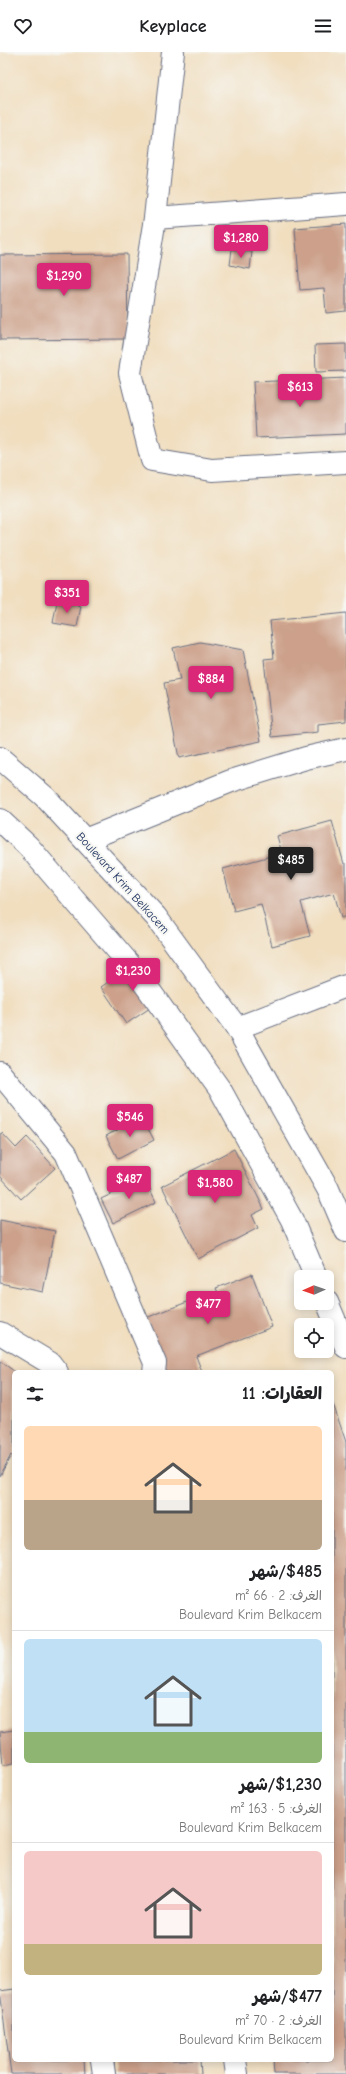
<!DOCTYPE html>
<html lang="ar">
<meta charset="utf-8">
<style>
:root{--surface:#fff;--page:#f2f2f2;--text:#202124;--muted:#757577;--line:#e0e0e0;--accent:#db2777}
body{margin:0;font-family:"Comic Neue","Playpen Sans Arabic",sans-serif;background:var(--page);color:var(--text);direction:rtl;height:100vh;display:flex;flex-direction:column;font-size:15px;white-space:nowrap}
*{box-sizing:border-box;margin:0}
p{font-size:13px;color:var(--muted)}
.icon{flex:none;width:22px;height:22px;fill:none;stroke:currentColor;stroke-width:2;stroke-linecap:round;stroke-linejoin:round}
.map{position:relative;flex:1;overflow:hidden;direction:ltr}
.drawer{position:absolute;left:12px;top:1318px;width:322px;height:692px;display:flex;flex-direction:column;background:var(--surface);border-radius:6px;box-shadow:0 2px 10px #0003;direction:rtl}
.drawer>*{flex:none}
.needle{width:26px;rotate:268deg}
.controls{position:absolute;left:294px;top:1218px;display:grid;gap:8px}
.controls a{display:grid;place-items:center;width:40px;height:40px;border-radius:6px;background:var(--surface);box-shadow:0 2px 10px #0003;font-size:20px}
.price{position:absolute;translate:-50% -34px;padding:0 9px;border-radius:4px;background:var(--accent);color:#fff;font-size:13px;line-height:26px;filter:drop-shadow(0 1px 2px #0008)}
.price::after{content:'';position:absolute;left:50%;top:24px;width:12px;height:9px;margin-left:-6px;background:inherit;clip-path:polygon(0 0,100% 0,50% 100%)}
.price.current{background:#222;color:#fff}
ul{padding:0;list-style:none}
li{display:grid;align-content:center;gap:8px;height:212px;padding:0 12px}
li+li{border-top:1px solid var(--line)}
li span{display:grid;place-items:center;height:124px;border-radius:6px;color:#555}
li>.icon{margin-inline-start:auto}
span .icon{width:72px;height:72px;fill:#fffc;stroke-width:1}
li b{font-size:17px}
h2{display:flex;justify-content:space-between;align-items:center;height:48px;padding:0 12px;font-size:17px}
header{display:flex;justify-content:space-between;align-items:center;height:52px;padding:0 12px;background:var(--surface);font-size:18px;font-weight:800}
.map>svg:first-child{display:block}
.building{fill:#cca08a}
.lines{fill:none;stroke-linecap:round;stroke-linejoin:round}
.minor-casing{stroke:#666c80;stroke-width:24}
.secondary-casing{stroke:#666c80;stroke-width:24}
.minor{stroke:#fff;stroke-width:22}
.secondary{stroke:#fff;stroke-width:22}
.labels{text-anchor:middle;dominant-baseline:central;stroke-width:4;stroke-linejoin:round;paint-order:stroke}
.street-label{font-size:12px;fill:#1b2f5e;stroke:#f6f6f2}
</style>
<header><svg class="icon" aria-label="menu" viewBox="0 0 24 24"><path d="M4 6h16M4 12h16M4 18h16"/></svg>Keyplace<svg class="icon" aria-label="heart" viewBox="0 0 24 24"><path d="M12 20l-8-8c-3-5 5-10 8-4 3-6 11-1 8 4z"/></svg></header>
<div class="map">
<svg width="346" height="2022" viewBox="0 0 346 2022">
<rect width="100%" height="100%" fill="#f6f6f2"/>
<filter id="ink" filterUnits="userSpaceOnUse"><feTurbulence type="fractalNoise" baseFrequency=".025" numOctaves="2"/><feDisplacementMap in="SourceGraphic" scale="8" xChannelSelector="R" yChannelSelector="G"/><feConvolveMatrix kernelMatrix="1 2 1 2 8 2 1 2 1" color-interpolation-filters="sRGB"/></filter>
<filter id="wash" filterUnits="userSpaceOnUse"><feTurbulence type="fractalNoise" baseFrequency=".012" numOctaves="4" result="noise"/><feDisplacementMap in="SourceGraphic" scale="16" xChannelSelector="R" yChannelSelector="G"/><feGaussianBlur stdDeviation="0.9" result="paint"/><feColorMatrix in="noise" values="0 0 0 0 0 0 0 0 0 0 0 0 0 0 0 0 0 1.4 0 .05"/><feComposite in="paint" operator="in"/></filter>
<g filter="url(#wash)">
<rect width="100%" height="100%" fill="#f1debf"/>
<g id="blocks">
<!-- building -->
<path class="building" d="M346,172V259L326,261L324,236L300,238L295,176Z
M232,197L252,200L250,217L230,213Z
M127,202L128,287L0,288V203Z
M346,292V319L316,320L315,293Z
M346,326V382L256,386L253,330Z
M57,549L81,554L77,575L53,571Z
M346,561V669L318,672V680L272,685L264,607L274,606L270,569Z
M200,590L243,598L261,689L179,706L164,631L180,628L173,596Z
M332,769L344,812H346V864L341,866L334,841L301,850L310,884L272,894L261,852L234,859L223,817L282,801L277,784Z
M140,908L165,946L126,972L101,935Z
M142,1065L154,1088L118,1107L106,1084Z
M2,1081L16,1096L27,1085L55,1116L21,1147L0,1124V1082Z
M234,1097L264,1157L252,1163L258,1176L198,1207L162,1134Z
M145,1126L156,1150L113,1171L101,1147Z
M0,1168L55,1179L43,1240L0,1231Z
M252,1222L272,1275L196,1304L202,1320H166L146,1266L200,1245L206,1259L223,1253L216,1236Z
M0,1309L14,1319V1406L11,1403L0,1424Z
M332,1349L346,1390V2022H274L273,2008H332Z
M14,1678V1711L3,1713L0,1680Z
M14,1937V2008H84L85,2022H11L0,1939Z
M114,2008H200L201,2022H115Z"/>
</g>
</g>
<g filter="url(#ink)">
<use href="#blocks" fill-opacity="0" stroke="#666c80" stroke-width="1"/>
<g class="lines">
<!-- minor casing -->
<g class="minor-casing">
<path id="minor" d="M173,0L155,166L130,321L152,408L212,418L346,410
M155,166L346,152
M85,788L231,729L306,706L346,697
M237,976L346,934
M0,1021L66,1101L155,1311L154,1320
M0,1281L50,1311L57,1320
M102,2008L104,2022
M235,2008L237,2022"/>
</g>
<!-- secondary casing -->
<g class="secondary-casing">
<path id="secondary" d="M0,706L45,745L156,865L237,976L328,1137L346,1179
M0,768L28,794L137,921L221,1039L292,1168L316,1225
M327,1250L346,1295"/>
</g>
<!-- minor -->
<use href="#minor" class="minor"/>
<!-- secondary -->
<use href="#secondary" class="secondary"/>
</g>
</g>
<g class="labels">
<!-- street labels -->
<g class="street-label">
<text transform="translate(123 831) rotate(48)">Boulevard Krim Belkacem</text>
</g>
</g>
</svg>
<div class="controls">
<a><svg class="needle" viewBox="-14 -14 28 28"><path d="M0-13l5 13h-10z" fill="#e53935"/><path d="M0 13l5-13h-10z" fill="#757577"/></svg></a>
<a><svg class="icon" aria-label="locate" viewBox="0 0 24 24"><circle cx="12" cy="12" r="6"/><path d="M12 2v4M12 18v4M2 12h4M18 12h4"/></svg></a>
</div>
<b class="price" style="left:241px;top:207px">$1,280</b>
<b class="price" style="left:64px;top:245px">$1,290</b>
<b class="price" style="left:300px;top:356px">$613</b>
<b class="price" style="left:67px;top:562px">$351</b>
<b class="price" style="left:211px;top:648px">$884</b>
<b class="price current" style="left:291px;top:829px">$485</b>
<b class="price" style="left:133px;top:940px">$1,230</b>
<b class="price" style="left:130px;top:1086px">$546</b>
<b class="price" style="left:129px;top:1148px">$487</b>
<b class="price" style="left:215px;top:1152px">$1,580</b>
<b class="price" style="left:208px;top:1273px">$477</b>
<section class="drawer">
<h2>العقارات: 11<svg class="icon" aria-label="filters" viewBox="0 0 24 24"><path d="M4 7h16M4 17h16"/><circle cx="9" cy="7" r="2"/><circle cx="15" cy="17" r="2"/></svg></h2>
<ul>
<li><span style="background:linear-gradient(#ffd9b3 60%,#b9a48a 0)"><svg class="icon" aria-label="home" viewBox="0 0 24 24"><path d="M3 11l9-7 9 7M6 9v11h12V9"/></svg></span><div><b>$485/شهر</b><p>الغرف: 2 · 66 m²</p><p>Boulevard Krim Belkacem</p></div></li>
<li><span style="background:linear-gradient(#bfe0f5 75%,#8fb573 0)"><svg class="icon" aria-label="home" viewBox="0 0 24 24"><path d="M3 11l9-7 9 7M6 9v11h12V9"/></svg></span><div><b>$1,230/شهر</b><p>الغرف: 5 · 163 m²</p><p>Boulevard Krim Belkacem</p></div></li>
<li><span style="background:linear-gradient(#f6c9c9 75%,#c2b280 0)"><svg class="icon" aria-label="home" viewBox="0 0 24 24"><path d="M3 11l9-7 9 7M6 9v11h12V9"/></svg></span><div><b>$477/شهر</b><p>الغرف: 2 · 70 m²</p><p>Boulevard Krim Belkacem</p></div></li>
</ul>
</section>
</div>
